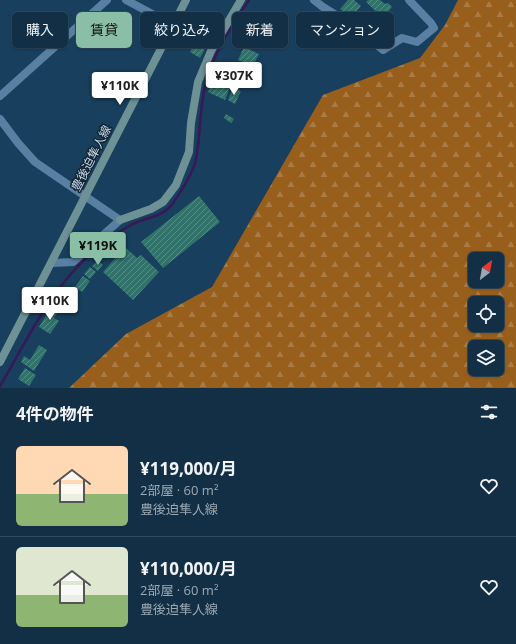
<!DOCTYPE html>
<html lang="ja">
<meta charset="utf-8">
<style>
:root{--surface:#122f46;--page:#1b374d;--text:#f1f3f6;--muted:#9ca9b3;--line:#314a5f;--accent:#8abfa5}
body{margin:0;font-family:"Open Sans","Noto Sans JP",sans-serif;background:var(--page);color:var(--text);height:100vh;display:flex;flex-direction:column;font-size:15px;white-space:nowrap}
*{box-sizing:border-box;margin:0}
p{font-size:13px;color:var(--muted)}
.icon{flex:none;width:22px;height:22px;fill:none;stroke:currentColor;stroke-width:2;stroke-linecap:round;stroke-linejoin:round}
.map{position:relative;height:388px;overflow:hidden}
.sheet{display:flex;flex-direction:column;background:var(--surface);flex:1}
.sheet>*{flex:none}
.top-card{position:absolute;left:12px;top:12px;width:492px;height:36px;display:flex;gap:8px}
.needle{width:26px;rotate:31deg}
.buttons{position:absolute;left:468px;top:252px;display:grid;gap:8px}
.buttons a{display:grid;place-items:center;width:36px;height:36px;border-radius:6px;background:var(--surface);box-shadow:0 1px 3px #0004,0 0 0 1px var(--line);font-size:20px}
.price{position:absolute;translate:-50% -34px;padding:0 9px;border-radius:4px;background:#fff;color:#222;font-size:13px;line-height:26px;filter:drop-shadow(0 1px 2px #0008)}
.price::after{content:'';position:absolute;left:50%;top:24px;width:12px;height:9px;margin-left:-6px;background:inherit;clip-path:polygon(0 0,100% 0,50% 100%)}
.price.current{background:var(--accent);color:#111}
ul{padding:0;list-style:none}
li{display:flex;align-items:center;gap:12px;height:100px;padding:0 16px}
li+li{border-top:1px solid var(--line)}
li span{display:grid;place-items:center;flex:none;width:112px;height:80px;border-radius:6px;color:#555}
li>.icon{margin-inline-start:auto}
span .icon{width:48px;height:48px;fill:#fffc;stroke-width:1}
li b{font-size:17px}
h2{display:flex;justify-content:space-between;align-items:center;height:48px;padding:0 16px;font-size:17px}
.pill{padding:0 14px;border-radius:6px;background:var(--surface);box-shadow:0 1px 3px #0004,0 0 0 1px var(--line);font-size:14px;line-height:36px}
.pill.current{background:var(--accent);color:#111}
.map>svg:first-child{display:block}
.forest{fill:url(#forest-firs);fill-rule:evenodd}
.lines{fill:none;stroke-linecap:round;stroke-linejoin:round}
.stream{stroke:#391857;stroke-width:2.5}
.building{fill:url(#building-hatch)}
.minor{stroke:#5980a2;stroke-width:8}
.secondary{stroke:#6e9195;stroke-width:8}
.labels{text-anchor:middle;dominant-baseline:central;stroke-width:3;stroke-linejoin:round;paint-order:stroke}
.street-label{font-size:12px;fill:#c3d8ea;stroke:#142532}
</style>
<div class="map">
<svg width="516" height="388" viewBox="0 0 516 388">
<defs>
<pattern id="forest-firs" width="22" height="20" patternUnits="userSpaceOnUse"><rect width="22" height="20" fill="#985e1b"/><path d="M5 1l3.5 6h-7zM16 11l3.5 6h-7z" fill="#a97c47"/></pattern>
<pattern id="building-hatch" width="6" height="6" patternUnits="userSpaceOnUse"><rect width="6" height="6" fill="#31726b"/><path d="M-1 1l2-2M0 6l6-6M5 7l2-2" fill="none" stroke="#578c87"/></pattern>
</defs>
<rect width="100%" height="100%" fill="#183f5d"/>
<!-- forest -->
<path class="forest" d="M458,0H516V388H69L126,334L212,287L323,95L420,58L445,25ZM475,259H497V281H475ZM475,303H497V325H475ZM475,347H497V369H475Z"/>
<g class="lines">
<!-- stream -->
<path class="stream" d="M0,386C28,339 53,283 97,249C107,241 118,232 129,226C144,217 162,219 173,203C181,191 191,177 195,163C202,136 198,107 207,80C215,50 232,25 249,0"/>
</g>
<!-- building -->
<path class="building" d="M348,0H354L361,6L351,17L340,9Z
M368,0H380L385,4L388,3L392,7L383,18L366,2Z
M340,20L349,26L344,35L334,28Z
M197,40L207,45L200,58L190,52Z
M244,47L259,54L253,66L238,60Z
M218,65L223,69L218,76L213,73Z
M214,80L230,87L225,100L208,92Z
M233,88L241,91L235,104L228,100Z
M226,114L234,119L231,123L224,118Z
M199,196L220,222L163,268L141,242Z
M125,247L137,258L141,255L159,272L133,300L103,272Z
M98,260L103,265L98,271L92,266Z
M90,267L96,272L90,279L84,274Z
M83,276L90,281L82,292L75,287Z
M51,307L58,312L54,318L59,321L50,334L39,327Z
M39,345L47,350L34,371L21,362L24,356L30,360Z
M25,368L36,375L29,386L18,379Z"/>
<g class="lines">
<!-- minor -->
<path class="minor" d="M126,0L173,25
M314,0L323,7L355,27L383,50L402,38L417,42L434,28L431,23L409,0
M0,96L107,0
M0,119L18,143L35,162L120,220L73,262L52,263"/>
<!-- secondary -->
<path class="secondary" d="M120,220L151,209L163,202L176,185L189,152L191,123L198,82L211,51L241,0
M0,362L186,0"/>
</g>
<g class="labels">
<!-- street labels -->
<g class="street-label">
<text transform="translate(91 158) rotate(-63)">豊後迫隼人線</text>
</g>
</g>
</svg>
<div class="buttons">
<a><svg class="needle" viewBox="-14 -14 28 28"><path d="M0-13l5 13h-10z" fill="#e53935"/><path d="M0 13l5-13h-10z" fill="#9ca9b3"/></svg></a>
<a><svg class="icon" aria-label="locate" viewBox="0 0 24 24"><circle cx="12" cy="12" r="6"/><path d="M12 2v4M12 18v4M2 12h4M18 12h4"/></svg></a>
<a><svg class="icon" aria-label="layers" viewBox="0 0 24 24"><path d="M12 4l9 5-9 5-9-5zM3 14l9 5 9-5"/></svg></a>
</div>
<b class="price" style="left:234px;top:96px">¥307K</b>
<b class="price" style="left:120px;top:106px">¥110K</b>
<b class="price current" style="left:98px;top:266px">¥119K</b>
<b class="price" style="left:50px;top:321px">¥110K</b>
<div class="top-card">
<a class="pill">購入</a>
<a class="pill current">賃貸</a>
<a class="pill">絞り込み</a>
<a class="pill">新着</a>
<a class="pill">マンション</a>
</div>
</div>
<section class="sheet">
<h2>4件の物件<svg class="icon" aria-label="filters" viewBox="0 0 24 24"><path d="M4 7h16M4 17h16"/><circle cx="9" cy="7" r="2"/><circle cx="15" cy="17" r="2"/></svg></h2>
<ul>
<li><span style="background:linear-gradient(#ffd9b3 60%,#8fb573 0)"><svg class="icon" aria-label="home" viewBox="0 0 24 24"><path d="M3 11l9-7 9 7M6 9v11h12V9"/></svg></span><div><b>¥119,000/月</b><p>2部屋 · 60 m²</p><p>豊後迫隼人線</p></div><svg class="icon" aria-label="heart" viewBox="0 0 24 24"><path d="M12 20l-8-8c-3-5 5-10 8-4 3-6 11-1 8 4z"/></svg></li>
<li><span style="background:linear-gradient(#dfe7d0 60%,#8fb573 0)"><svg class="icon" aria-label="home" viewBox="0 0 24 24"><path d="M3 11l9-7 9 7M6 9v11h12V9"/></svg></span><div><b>¥110,000/月</b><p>2部屋 · 60 m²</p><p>豊後迫隼人線</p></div><svg class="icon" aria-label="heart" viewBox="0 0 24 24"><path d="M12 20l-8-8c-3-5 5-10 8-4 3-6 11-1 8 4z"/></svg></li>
</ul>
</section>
